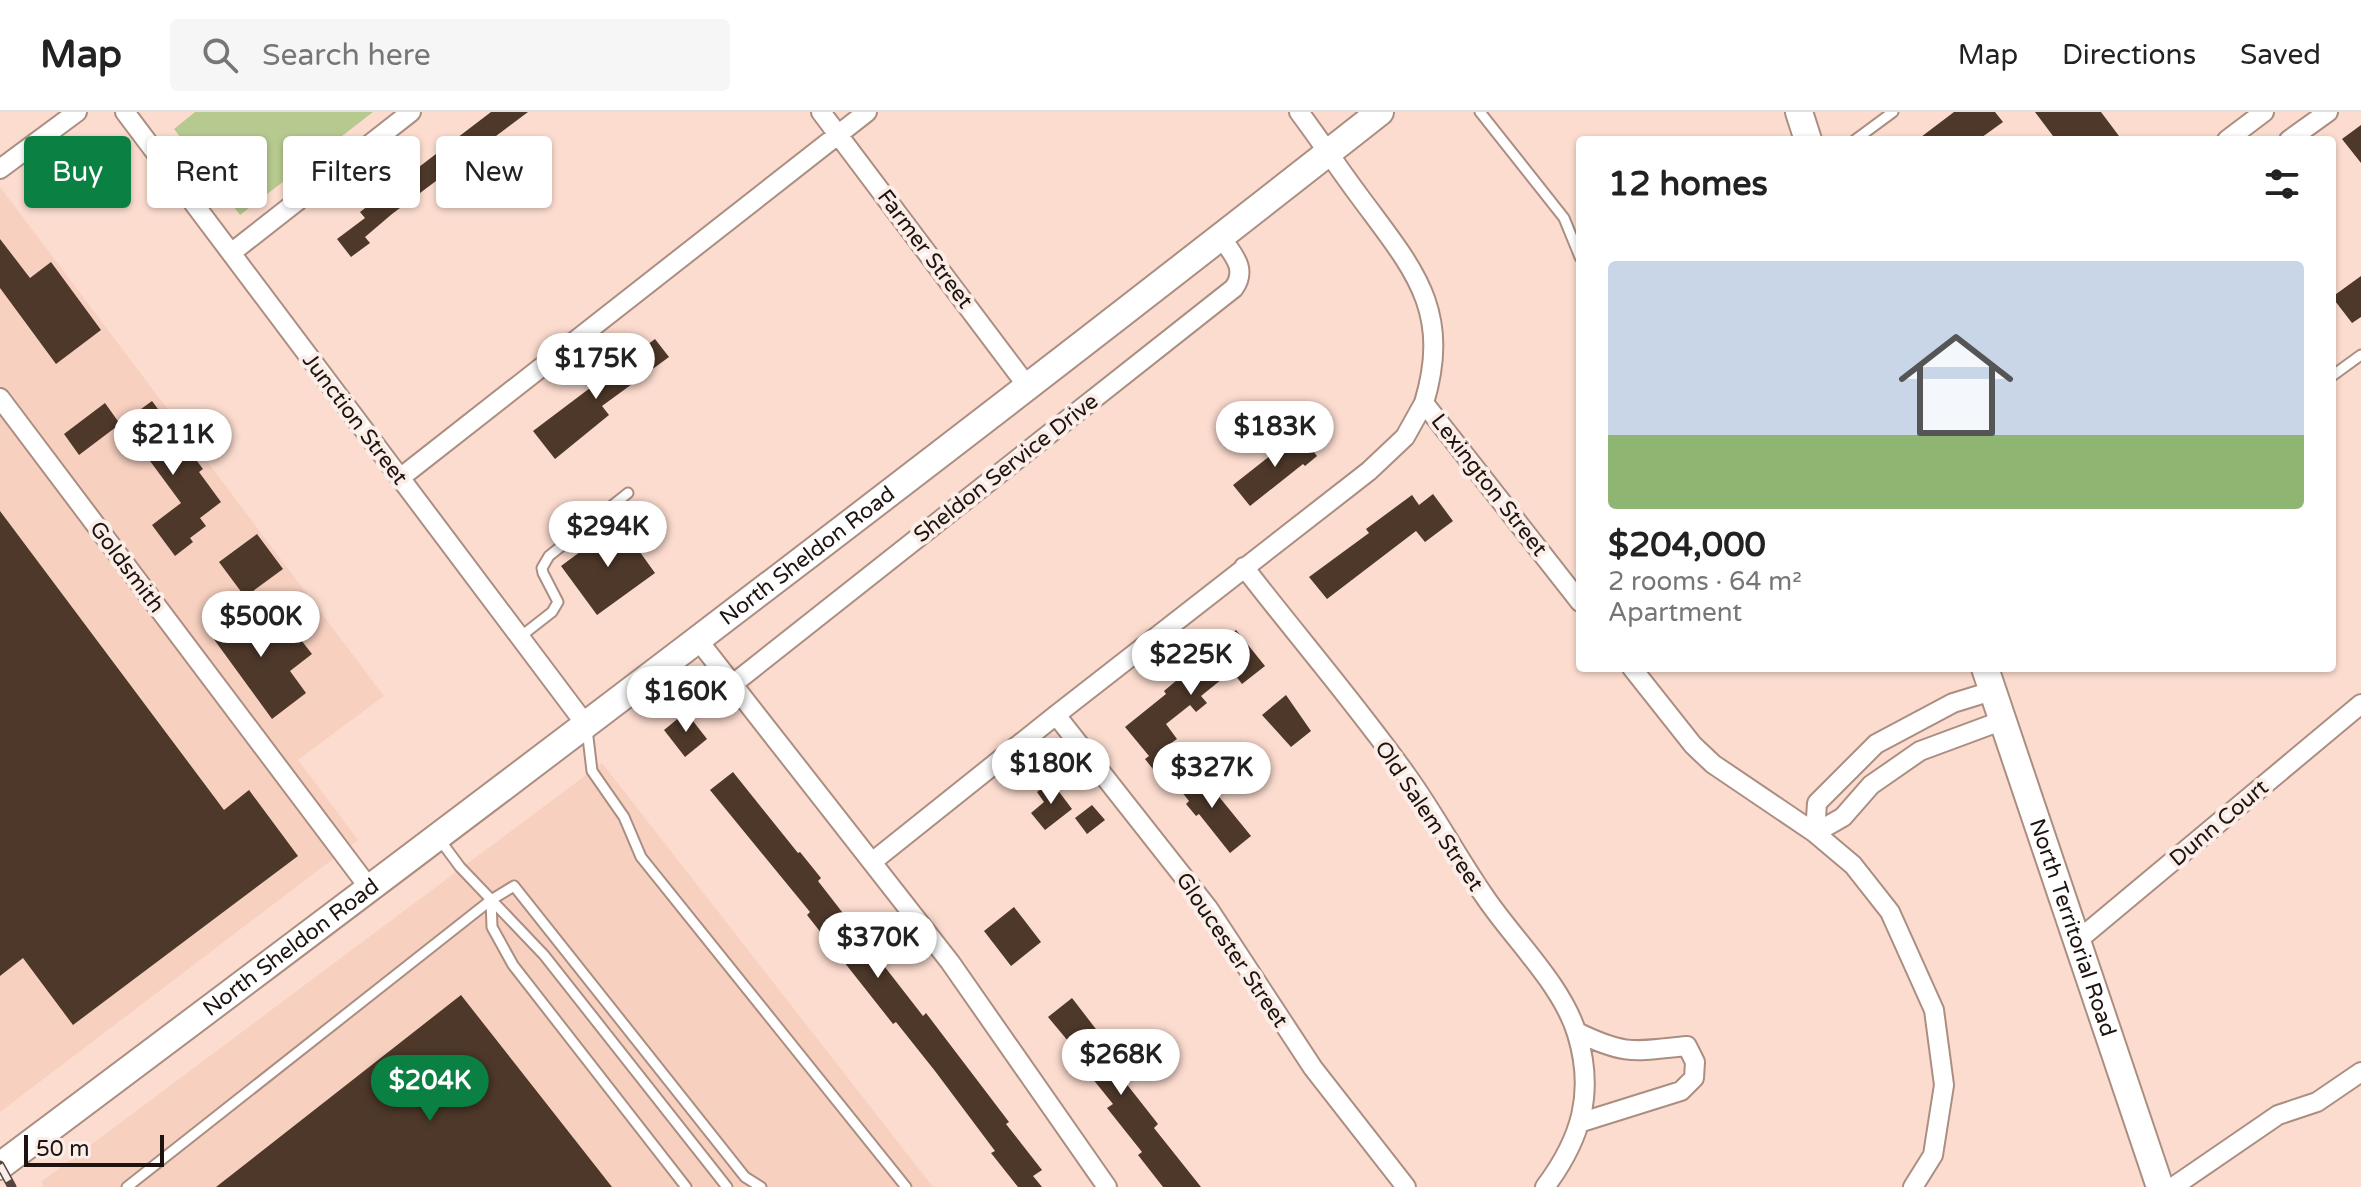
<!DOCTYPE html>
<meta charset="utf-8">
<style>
:root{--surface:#fff;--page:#f6f6f6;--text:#222;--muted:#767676;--line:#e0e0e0;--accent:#0b8043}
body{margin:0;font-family:"Varela Round",sans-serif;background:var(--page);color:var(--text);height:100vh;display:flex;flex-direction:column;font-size:30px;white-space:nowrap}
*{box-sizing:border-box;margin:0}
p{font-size:26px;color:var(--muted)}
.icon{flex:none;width:44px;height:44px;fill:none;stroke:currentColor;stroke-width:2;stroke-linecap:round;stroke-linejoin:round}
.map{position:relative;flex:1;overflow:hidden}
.panel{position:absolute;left:1576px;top:24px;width:760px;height:536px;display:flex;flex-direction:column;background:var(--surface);border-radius:8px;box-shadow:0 2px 6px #0004}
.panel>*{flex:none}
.hud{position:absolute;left:24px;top:24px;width:760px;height:72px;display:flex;gap:16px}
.scale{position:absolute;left:24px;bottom:20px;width:140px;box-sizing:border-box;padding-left:8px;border:4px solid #1e130f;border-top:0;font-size:22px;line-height:28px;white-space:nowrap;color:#1e130f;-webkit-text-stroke:6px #fbeee8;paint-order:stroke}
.price{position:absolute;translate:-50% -68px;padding:0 18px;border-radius:28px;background:#fff;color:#222;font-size:26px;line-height:52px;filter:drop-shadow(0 2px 4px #0008)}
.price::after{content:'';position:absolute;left:50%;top:48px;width:24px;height:18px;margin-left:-12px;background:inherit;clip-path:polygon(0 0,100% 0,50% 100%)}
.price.active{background:var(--accent);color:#fff}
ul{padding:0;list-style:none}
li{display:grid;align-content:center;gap:16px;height:424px;padding:0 32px}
li span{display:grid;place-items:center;height:248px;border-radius:8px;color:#555}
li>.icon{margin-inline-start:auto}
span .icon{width:144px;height:144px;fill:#fffc;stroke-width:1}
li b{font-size:34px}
h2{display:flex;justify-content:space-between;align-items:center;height:96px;padding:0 32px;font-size:34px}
.tag{padding:0 28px;border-radius:8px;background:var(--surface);box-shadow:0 2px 6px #0004;font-size:28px;line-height:72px}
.tag.active{background:var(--accent);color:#fff}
header{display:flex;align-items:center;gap:48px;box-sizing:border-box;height:112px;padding:0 40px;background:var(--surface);border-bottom:2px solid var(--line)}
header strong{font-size:38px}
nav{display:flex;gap:44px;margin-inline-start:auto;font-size:28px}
.search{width:560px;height:72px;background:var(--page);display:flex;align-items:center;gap:20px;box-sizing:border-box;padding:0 28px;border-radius:8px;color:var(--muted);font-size:30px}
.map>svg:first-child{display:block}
.built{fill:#f7d0c0}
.green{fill:#b6c98f}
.building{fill:#4e382a}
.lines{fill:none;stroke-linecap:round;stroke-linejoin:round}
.lane-casing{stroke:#ab8e82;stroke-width:13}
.street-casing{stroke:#ab8e82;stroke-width:22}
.secondary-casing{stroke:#ab8e82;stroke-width:30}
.lane{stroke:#fff;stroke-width:9}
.street{stroke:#fff;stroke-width:18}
.secondary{stroke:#fff;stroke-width:26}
.rail-casing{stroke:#55453e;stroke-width:9}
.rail{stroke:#fbeee8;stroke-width:6;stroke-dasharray:18;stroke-linecap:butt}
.labels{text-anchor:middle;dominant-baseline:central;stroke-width:8;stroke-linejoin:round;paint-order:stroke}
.street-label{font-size:22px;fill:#1e130f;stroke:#fbeee8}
</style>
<header>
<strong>Map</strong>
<div class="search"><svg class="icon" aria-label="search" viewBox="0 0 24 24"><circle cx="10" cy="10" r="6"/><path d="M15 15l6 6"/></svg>Search here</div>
<nav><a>Map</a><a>Directions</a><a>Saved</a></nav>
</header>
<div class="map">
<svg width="2361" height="1075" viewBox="0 0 2361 1075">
<rect width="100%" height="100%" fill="#fcdccf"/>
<!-- built -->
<path class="built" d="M0,75L384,584L298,648L358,728L0,1000Z
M602,651L933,1075H44L41,1070Z"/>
<!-- green -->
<path class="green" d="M195,0H373L240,103L174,17Z"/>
<!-- building -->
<path class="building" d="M491,0H528L392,102L365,125L370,131L351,145L337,127L365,106L360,100Z
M1954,0H1995L2003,10L1978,28H1917Z
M2035,0H2101L2122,28H2056Z
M2361,13V51L2342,27Z
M0,127L30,166L51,150L101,218L56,252L0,176Z
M2361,164V205L2352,211L2332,185Z
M655,227L669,245L602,294L609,303L555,347L533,319Z
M152,289L203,357L199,360L221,390L200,406L206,414L190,426L193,430L175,444L152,413L181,391L122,311Z
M105,291L120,312L79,343L64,322Z
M1299,321L1317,344L1305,354L1303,352L1250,394L1233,373Z
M1433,382L1453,409L1425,430L1416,419L1327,487L1309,465L1369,421L1366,417L1412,383L1419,393Z
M0,399L224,698L249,678L298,744L73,913L23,846L0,864Z
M619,411L655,461L597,503L561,454Z
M257,422L283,457L245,485L219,450Z
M238,490L268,531L290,514L312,542L290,559L306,581L272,607L205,515Z
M1236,518L1265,554L1242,572L1232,559L1201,584L1207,591L1196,600L1190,593L1166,612L1177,627L1164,636L1177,652L1160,666L1145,647L1149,644L1125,615L1166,582L1164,579Z
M1286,583L1311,619L1291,635L1262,603Z
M686,600L707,627L685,645L664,618Z
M1194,654L1251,724L1230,741L1199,702L1196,704L1186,692L1189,689L1174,670Z
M733,660L798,741L800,740L821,766L818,769L923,904L926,901L1009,1010L1006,1012L1042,1058L1033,1064L1042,1075H1018L991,1041L995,1039L935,959L896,910L893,912L807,803L810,800L710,678Z
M1051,669L1072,697L1045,718L1031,701L1044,690L1037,680Z
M1092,693L1105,708L1087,722L1075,706Z
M1014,795L1041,830L1011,854L984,819Z
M461,883L612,1075H216Z
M1072,886L1099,921L1096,923L1130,966L1125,970L1158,1012L1154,1016L1201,1075H1163L1138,1043L1142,1040L1107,996L1113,992L1079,950L1083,947L1048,905Z"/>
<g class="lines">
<!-- lane casing -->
<g class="lane-casing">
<path id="lane" d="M1480,0L1564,106L1580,145
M1855,28L1893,0
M2332,264L2361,243
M520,525L552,500L558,490L543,461L542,456L549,444L628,381
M587,617L592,659L624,705L641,745L906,1075
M440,728L460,755L544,843L727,1075
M491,788L492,815L513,853L686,1075
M127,1075L491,788L514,774L745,1065L761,1075"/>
</g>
<!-- street casing -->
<g class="street-casing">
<path id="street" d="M125,0L586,613
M821,0L1028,275
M1299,0C1320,28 1339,57 1360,85C1413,157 1452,197 1424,291L1580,490
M2227,28L2264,0
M2289,28L2328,0
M0,57L77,0
M231,141L411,0
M0,286L370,777
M400,366L867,0
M1244,455C1298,525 1357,593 1408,665C1435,703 1457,744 1483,782C1512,826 1562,872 1577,922C1595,981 1581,1027 1545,1075
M698,528L950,850L1107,1075
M1632,556L1693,633L1713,652L1815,721L1853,753L1890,800L1934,898L1944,973L1933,1043L1913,1075
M733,572L1234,176C1248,156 1232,142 1221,125
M1056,603L1208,796L1313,956L1406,1075
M1815,721L1817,691L1876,632L1953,591L1992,579
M1815,721L1843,705L1871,673L1920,639L2001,609
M872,750L1056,603L1369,359L1405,325L1424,291
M2077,829L2361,592
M1577,920C1626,944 1635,939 1687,934L1695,950L1694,966L1681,979L1582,1010
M2173,1075L2278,1003L2317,990L2361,960"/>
</g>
<!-- secondary casing -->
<g class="secondary-casing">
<g id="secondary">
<path d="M1799,0L1808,28"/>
<path id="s1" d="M1985,556L2160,1075"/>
<path id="s2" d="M0,1054C463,707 925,358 1380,0"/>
</g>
</g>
<!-- lane -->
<use href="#lane" class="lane"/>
<!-- street -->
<use href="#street" class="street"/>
<!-- secondary -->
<use href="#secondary" class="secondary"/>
<!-- rail casing -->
<g class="rail-casing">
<path id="rail" d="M0,1053L12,1075"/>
</g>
<!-- rail -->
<use href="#rail" class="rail"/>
</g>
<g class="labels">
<!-- street labels -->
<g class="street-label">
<text transform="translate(925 137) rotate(53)">Farmer Street</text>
<text transform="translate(355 307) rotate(53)">Junction Street</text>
<text transform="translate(1006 356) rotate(-38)">Sheldon Service Drive</text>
<text transform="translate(1489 373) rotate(52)">Lexington Street</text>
<text stroke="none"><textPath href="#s2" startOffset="1012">North Sheldon Road</textPath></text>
<text transform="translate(127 455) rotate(53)">Goldsmith</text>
<text transform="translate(1429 704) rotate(56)">Old Salem Street</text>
<text transform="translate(2219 711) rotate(-40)">Dunn Court</text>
<text stroke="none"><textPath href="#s1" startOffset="274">North Territorial Road</textPath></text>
<text stroke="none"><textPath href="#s2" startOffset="364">North Sheldon Road</textPath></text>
<text transform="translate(1232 838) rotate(56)">Gloucester Street</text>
</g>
</g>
</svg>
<div class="scale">50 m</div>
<b class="price" style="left:596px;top:289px">$175K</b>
<b class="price" style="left:1275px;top:357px">$183K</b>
<b class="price" style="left:173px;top:365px">$211K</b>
<b class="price" style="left:608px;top:457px">$294K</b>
<b class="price" style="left:261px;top:547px">$500K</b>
<b class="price" style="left:1191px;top:585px">$225K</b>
<b class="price" style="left:686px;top:622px">$160K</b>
<b class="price" style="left:1051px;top:694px">$180K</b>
<b class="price" style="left:1212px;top:698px">$327K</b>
<b class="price" style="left:878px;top:868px">$370K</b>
<b class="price" style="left:1121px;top:985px">$268K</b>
<b class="price active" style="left:430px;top:1011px">$204K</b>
<div class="hud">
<a class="tag active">Buy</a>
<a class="tag">Rent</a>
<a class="tag">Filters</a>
<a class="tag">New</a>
</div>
<section class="panel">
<h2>12 homes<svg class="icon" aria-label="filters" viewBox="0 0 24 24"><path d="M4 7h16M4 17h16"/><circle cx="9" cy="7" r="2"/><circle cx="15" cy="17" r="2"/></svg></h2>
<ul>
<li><span style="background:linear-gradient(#c9d6e8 70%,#8fb573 0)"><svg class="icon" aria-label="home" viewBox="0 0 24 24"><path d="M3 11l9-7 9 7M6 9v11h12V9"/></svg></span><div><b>$204,000</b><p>2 rooms · 64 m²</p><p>Apartment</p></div></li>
</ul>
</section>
</div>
